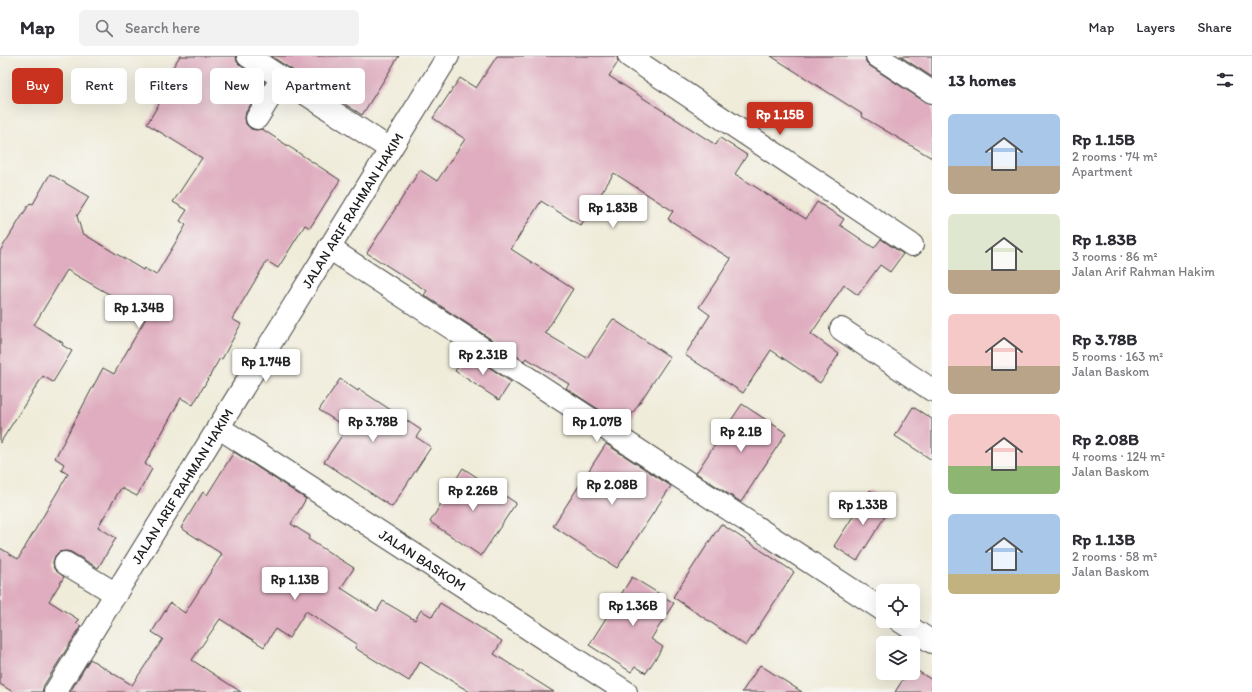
<!DOCTYPE html>
<meta charset="utf-8">
<style>
:root{--surface:#fff;--page:#f2f2f3;--text:#2b2b33;--muted:#7c7c81;--line:#e1e1e2;--accent:#c8321e}
body{margin:0;font-family:Itim,sans-serif;background:var(--page);color:var(--text);height:100vh;display:flex;flex-direction:column;font-size:15px;white-space:nowrap}
*{box-sizing:border-box;margin:0}
p{font-size:13px;color:var(--muted)}
.icon{flex:none;width:22px;height:22px;fill:none;stroke:currentColor;stroke-width:2;stroke-linecap:round;stroke-linejoin:round}
.map{position:relative;flex:1;overflow:hidden}
.panel{display:flex;flex-direction:column;background:var(--surface);width:320px}
.panel>*{flex:none}
.top-card{position:absolute;left:12px;top:12px;width:380px;height:36px;display:flex;gap:8px}
.controls{position:absolute;left:876px;top:528px;display:grid;gap:8px}
.controls a{display:grid;place-items:center;width:44px;height:44px;border-radius:6px;background:var(--surface);box-shadow:0 4px 16px #0002;font-size:20px}
.price{position:absolute;translate:-50% -34px;padding:0 9px;border-radius:4px;background:#fff;color:#222;font-size:13px;line-height:26px;filter:drop-shadow(0 1px 2px #0008)}
.price::after{content:'';position:absolute;left:50%;top:24px;width:12px;height:9px;margin-left:-6px;background:inherit;clip-path:polygon(0 0,100% 0,50% 100%)}
.price.active{background:var(--accent);color:#fff}
ul{padding:0;list-style:none}
li{display:flex;align-items:center;gap:12px;height:100px;padding:0 16px}
li span{display:grid;place-items:center;flex:none;width:112px;height:80px;border-radius:6px;color:#555}
li>.icon{margin-inline-start:auto}
span .icon{width:48px;height:48px;fill:#fffc;stroke-width:1}
li b{font-size:17px}
h2{display:flex;justify-content:space-between;align-items:center;height:48px;padding:0 16px;font-size:17px}
.pill{padding:0 14px;border-radius:6px;background:var(--surface);box-shadow:0 4px 16px #0002;font-size:14px;line-height:36px}
.pill.active{background:var(--accent);color:#fff}
header{display:flex;align-items:center;gap:24px;box-sizing:border-box;height:56px;padding:0 20px;background:var(--surface);border-bottom:1px solid var(--line)}
header strong{font-size:19px}
nav{display:flex;gap:22px;margin-inline-start:auto;font-size:14px}
.search{width:280px;height:36px;background:var(--page);display:flex;align-items:center;gap:10px;box-sizing:border-box;padding:0 14px;border-radius:6px;color:var(--muted);font-size:15px}
main{display:flex;flex:1;min-height:0}
.map>svg:first-child{display:block}
.building{fill:#dfadbf}
.lines{fill:none;stroke-linecap:round;stroke-linejoin:round}
.minor-casing{stroke:#3c3b38;stroke-width:24}
.minor{stroke:#fff;stroke-width:22}
.labels{text-anchor:middle;dominant-baseline:central;stroke-width:3;stroke-linejoin:round;paint-order:stroke}
.street-label{font-size:14px;fill:#1c1c1c;stroke:#f6f6f2}
</style>
<header>
<strong>Map</strong>
<div class="search"><svg class="icon" aria-label="search" viewBox="0 0 24 24"><circle cx="10" cy="10" r="6"/><path d="M15 15l6 6"/></svg>Search here</div>
<nav><a>Map</a><a>Layers</a><a>Share</a></nav>
</header>
<main>
<div class="map">
<svg width="932" height="636" viewBox="0 0 932 636">
<rect width="100%" height="100%" fill="#f6f6f2"/>
<filter id="ink" filterUnits="userSpaceOnUse"><feTurbulence type="fractalNoise" baseFrequency=".025" numOctaves="2"/><feDisplacementMap in="SourceGraphic" scale="8" xChannelSelector="R" yChannelSelector="G"/><feConvolveMatrix kernelMatrix="1 2 1 2 8 2 1 2 1" color-interpolation-filters="sRGB"/></filter>
<filter id="wash" filterUnits="userSpaceOnUse"><feTurbulence type="fractalNoise" baseFrequency=".012" numOctaves="4" result="noise"/><feDisplacementMap in="SourceGraphic" scale="16" xChannelSelector="R" yChannelSelector="G"/><feGaussianBlur stdDeviation="0.9" result="paint"/><feColorMatrix in="noise" values="0 0 0 0 0 0 0 0 0 0 0 0 0 0 0 0 0 1.4 0 .05"/><feComposite in="paint" operator="in"/></filter>
<g filter="url(#wash)">
<rect width="100%" height="100%" fill="#f0ecda"/>
<g id="blocks">
<!-- building -->
<path class="building" d="M180,0H236L237,6L241,10L265,26L246,56L245,62L246,68L251,73L256,74L262,73L340,124L310,172L305,169L278,212L267,205L232,263L241,268L222,303L220,302L193,349L181,342L145,408L152,413L137,440L121,432L98,471L116,482L98,512L71,496L66,495L59,496L55,500L53,506L54,513L64,521L49,545L79,564L76,567L81,570L44,629L42,636H13L0,628V492L18,503L68,418L61,414L64,408L55,402L103,312L114,318L147,260L67,214L34,269L63,287L62,289L72,295L53,326L43,320L0,387V195L30,147L33,148L50,118L89,141L77,160L82,177L143,214L144,212L156,219L186,169L180,165L187,154L173,146L202,102L147,68L175,21L169,17Z
M271,0H399L362,59Z
M497,0H617L618,6L609,20L716,89L720,82L747,99L735,118L806,163L817,146L844,163L840,169L874,192L881,183L903,198L890,216L880,209L858,239L844,229L811,278L839,298L820,327L771,294L743,337L685,299L710,259L699,251L731,203L668,163L673,155L614,117L581,170L541,145L511,193L573,233L545,277L587,302L613,263L670,301L624,370L566,332L569,328L526,302L524,305L424,239L427,235L367,197L420,114L437,125L465,83L433,62L460,22L476,32Z
M771,0H865L866,6L870,10L925,46L932,48V102L861,60L862,58Z
M900,0H932V21Z
M468,297L511,326L499,344L455,315Z
M340,323L358,335L359,333L421,374L416,381L431,391L392,451L324,406L347,372L319,354Z
M742,348L786,377L741,446L696,417Z
M913,351L932,363V404L895,380Z
M606,388L671,430L617,512L553,470Z
M234,396L306,443L291,468L310,480L308,483L354,512L341,532L377,555L383,545L415,564L421,554L432,561L440,547L502,585L494,598L554,636H470L420,606L409,625L355,592L357,588L306,555L289,582L275,573L264,591L220,563L192,604L241,636H70L90,603L132,629L163,583L152,576L170,547L185,557L222,498L181,472L203,436L207,439Z
M463,412L516,447L481,500L430,466Z
M870,434L892,449L857,505L834,490Z
M721,468L794,516L746,590L673,541Z
M632,521L674,547L651,583L663,591L646,617L635,610L631,616L589,589Z
M760,609L802,636H742Z
M913,612L932,624V636H895L907,617H913Z"/>
</g>
</g>
<g filter="url(#ink)">
<use href="#blocks" fill-opacity="0" stroke="#3c3b38" stroke-width="1"/>
<g class="lines">
<!-- minor casing -->
<g class="minor-casing">
<g id="minor">
<path d="M248,0L390,93"/>
<path d="M629,0L912,189"/>
<path d="M877,0L932,36"/>
<path d="M257,62L282,22"/>
<path d="M329,192L883,554"/>
<path d="M841,273L932,334"/>
<path id="s1" d="M218,371L626,636"/>
<path d="M65,507L116,538"/>
<path d="M900,565L932,586"/>
<path id="s2" d="M55,636L448,0"/>
</g>
</g>
<!-- minor -->
<use href="#minor" class="minor"/>
</g>
</g>
<g class="labels">
<!-- street labels -->
<g class="street-label">
<text stroke="none"><textPath href="#s2" startOffset="566">JALAN ARIF RAHMAN HAKIM</textPath></text>
<text stroke="none"><textPath href="#s2" startOffset="242">JALAN ARIF RAHMAN HAKIM</textPath></text>
<text stroke="none"><textPath href="#s1" startOffset="244">JALAN BASKOM</textPath></text>
</g>
</g>
</svg>
<div class="controls">
<a><svg class="icon" aria-label="locate" viewBox="0 0 24 24"><circle cx="12" cy="12" r="6"/><path d="M12 2v4M12 18v4M2 12h4M18 12h4"/></svg></a>
<a><svg class="icon" aria-label="layers" viewBox="0 0 24 24"><path d="M12 4l9 5-9 5-9-5zM3 14l9 5 9-5"/></svg></a>
</div>
<b class="price active" style="left:780px;top:80px">Rp 1.15B</b>
<b class="price" style="left:613px;top:173px">Rp 1.83B</b>
<b class="price" style="left:139px;top:273px">Rp 1.34B</b>
<b class="price" style="left:483px;top:320px">Rp 2.31B</b>
<b class="price" style="left:266px;top:327px">Rp 1.74B</b>
<b class="price" style="left:373px;top:387px">Rp 3.78B</b>
<b class="price" style="left:597px;top:387px">Rp 1.07B</b>
<b class="price" style="left:741px;top:397px">Rp 2.1B</b>
<b class="price" style="left:612px;top:450px">Rp 2.08B</b>
<b class="price" style="left:473px;top:456px">Rp 2.26B</b>
<b class="price" style="left:863px;top:470px">Rp 1.33B</b>
<b class="price" style="left:295px;top:545px">Rp 1.13B</b>
<b class="price" style="left:633px;top:571px">Rp 1.36B</b>
<div class="top-card">
<a class="pill active">Buy</a>
<a class="pill">Rent</a>
<a class="pill">Filters</a>
<a class="pill">New</a>
<a class="pill">Apartment</a>
</div>
</div>
<section class="panel">
<h2>13 homes<svg class="icon" aria-label="filters" viewBox="0 0 24 24"><path d="M4 7h16M4 17h16"/><circle cx="9" cy="7" r="2"/><circle cx="15" cy="17" r="2"/></svg></h2>
<ul>
<li><span style="background:linear-gradient(#a9c7e8 65%,#b9a48a 0)"><svg class="icon" aria-label="home" viewBox="0 0 24 24"><path d="M3 11l9-7 9 7M6 9v11h12V9"/></svg></span><div><b>Rp 1.15B</b><p>2 rooms · 74 m²</p><p>Apartment</p></div></li>
<li><span style="background:linear-gradient(#dfe7d0 70%,#b9a48a 0)"><svg class="icon" aria-label="home" viewBox="0 0 24 24"><path d="M3 11l9-7 9 7M6 9v11h12V9"/></svg></span><div><b>Rp 1.83B</b><p>3 rooms · 86 m²</p><p>Jalan Arif Rahman Hakim</p></div></li>
<li><span style="background:linear-gradient(#f6c9c9 65%,#b9a48a 0)"><svg class="icon" aria-label="home" viewBox="0 0 24 24"><path d="M3 11l9-7 9 7M6 9v11h12V9"/></svg></span><div><b>Rp 3.78B</b><p>5 rooms · 163 m²</p><p>Jalan Baskom</p></div></li>
<li><span style="background:linear-gradient(#f6c9c9 65%,#8fb573 0)"><svg class="icon" aria-label="home" viewBox="0 0 24 24"><path d="M3 11l9-7 9 7M6 9v11h12V9"/></svg></span><div><b>Rp 2.08B</b><p>4 rooms · 124 m²</p><p>Jalan Baskom</p></div></li>
<li><span style="background:linear-gradient(#a9c7e8 75%,#c2b280 0)"><svg class="icon" aria-label="home" viewBox="0 0 24 24"><path d="M3 11l9-7 9 7M6 9v11h12V9"/></svg></span><div><b>Rp 1.13B</b><p>2 rooms · 58 m²</p><p>Jalan Baskom</p></div></li>
</ul>
</section>
</main>
